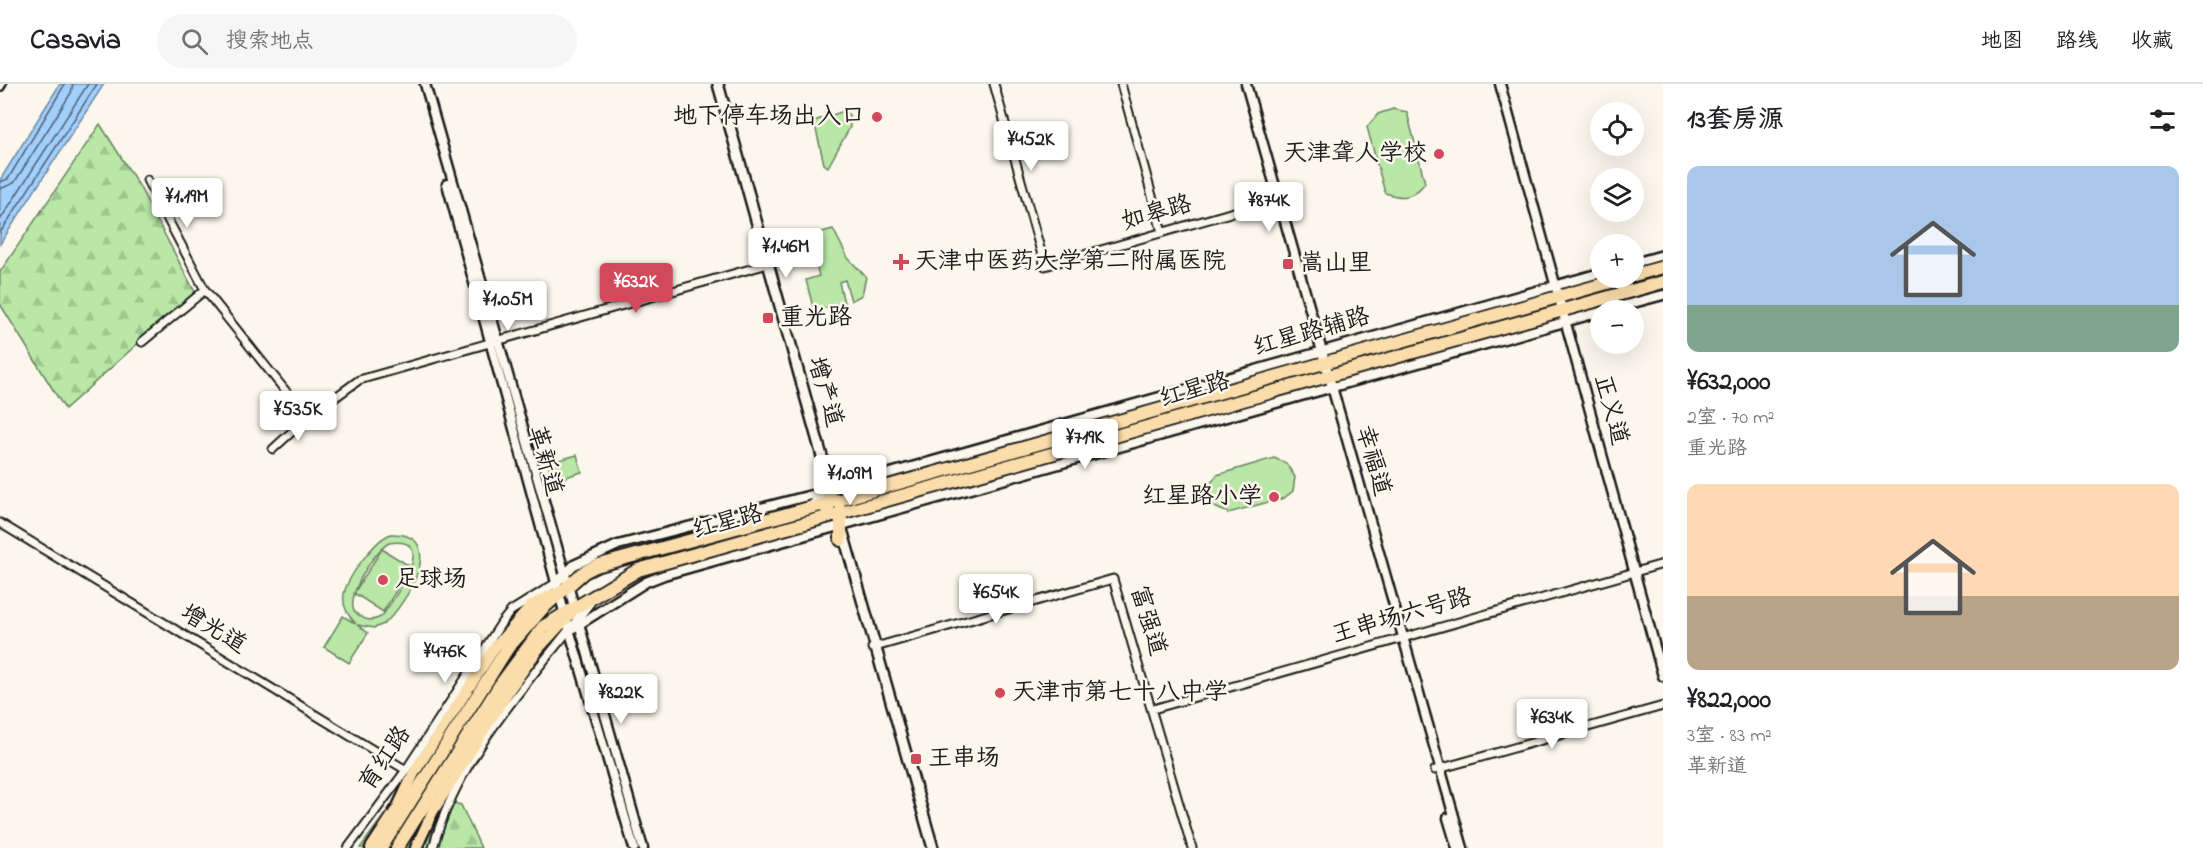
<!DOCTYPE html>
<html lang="zh">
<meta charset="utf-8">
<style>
:root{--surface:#fff;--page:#f6f6f6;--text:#202124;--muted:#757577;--line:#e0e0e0;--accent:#d1495b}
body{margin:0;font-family:"Indie Flower","LXGW WenKai TC",sans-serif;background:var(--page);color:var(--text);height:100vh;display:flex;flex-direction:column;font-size:22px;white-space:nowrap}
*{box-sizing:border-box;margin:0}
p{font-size:20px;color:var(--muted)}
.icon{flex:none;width:33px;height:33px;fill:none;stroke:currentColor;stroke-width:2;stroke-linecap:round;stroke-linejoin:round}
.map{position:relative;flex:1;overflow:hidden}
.drawer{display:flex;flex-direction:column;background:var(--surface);width:540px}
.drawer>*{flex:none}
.tools{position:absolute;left:1590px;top:18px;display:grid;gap:12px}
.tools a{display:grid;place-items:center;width:54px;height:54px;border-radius:50%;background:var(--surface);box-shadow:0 6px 24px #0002;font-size:30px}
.price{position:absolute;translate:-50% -51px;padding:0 14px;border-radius:6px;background:#fff;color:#222;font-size:20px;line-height:39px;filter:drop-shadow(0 2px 3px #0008)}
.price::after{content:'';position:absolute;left:50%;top:36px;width:18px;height:14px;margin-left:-9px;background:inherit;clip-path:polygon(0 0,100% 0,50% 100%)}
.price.current{background:var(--accent);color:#fff}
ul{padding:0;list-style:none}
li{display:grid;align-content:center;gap:12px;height:318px;padding:0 24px}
li span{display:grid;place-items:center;height:186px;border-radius:12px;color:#555}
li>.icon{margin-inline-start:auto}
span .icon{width:108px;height:108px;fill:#fffc;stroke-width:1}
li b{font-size:26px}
h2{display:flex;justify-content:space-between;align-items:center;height:72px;padding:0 24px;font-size:26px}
header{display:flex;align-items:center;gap:36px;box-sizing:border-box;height:84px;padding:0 30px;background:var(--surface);border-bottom:2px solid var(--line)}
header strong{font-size:28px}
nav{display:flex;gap:33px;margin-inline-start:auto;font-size:21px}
.search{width:420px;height:54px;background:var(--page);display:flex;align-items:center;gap:15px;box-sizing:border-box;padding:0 21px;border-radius:33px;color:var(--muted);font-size:22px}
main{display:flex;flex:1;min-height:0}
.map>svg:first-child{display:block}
.green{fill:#b8e7a6;stroke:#6a8261;stroke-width:1.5;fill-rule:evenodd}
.forest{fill:url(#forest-firs);stroke:#6a8261;stroke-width:1.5}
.water{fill:#a2d0fd;stroke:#6c88a3;stroke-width:1.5}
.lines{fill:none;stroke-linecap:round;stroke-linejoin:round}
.shore{stroke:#526476;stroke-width:1.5}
.minor-casing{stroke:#1c1c1c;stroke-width:11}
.tertiary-casing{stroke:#1c1c1c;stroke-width:13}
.secondary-casing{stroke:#1c1c1c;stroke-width:14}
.primary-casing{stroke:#1c1c1c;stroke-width:15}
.trunk-casing{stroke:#1c1c1c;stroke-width:16}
.minor{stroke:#fbf7ec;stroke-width:7}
.tertiary{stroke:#fbf7ec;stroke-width:8}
.secondary{stroke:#fbf7ec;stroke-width:9}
.primary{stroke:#fbddab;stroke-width:10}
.trunk{stroke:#fbddab;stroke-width:12}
.poi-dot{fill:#d1495b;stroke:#fbf7ec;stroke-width:2}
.labels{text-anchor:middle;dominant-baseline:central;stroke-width:5;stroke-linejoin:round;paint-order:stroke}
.poi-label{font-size:24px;fill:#1c1c1c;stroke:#fbf7ec;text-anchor:start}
.street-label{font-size:24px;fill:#1c1c1c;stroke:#fbf7ec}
</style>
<header>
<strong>Casavia</strong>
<div class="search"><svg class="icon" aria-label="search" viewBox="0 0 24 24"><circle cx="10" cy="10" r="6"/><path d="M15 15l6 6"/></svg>搜索地点</div>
<nav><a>地图</a><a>路线</a><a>收藏</a></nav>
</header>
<main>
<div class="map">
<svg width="1663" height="764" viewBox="0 0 1663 764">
<defs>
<pattern id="forest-firs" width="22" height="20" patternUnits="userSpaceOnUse" patternTransform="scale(1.5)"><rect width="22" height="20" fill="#b8e7a6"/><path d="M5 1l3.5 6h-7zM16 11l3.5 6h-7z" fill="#9ec68e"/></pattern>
</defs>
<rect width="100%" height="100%" fill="#fbf7ec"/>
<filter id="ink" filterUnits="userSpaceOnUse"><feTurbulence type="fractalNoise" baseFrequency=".0167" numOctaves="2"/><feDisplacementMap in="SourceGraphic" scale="12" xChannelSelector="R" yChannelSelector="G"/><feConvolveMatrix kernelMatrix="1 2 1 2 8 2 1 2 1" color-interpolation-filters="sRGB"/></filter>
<g filter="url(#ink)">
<!-- green -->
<path class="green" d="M1393,25L1407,28L1425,99C1412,115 1403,115 1385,109L1367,43L1378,30Z
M844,27L849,31L850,43L828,83L824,80L814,37Z
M833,145L848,174L866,193L862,211L851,217L845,196L839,198L844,219L814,227L806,196L819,192L811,162L793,166L790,157Z
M577,371L582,388L553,397L548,379Z
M1274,374L1286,379L1295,393L1293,407L1284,414L1228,429L1214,423L1207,404L1217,391Z
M391,450C451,449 405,522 384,540L374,544L357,541L368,549L349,579L324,563L343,532L356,540C348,532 342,522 344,510C347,494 375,455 391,450ZM389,459C442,451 393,516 382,532C371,539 363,536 354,527C347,511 373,468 389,459Z
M382,465L411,483L383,528L354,509Z"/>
<!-- forest -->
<path class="forest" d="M100,40L138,100L195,208L65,325L0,220V188Z
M403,705L461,721L481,764H360Z"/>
<!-- water -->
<path class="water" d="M60,0H104L0,160V96Z"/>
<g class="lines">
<!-- shore -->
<path class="shore" d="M0,98L8,95L65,0
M0,105L14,99L71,9L73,0
M0,136L88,0
M0,149L97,0"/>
<!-- minor casing -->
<g class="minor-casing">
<path id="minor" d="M994,0L1045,182L1279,115
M1121,0L1162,148
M147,96L205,206L307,334L359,296L768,180
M142,258L205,206
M273,365L307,334
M0,439L406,686
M872,564L1113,495L1192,764
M1153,625L1663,480
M1435,686L1663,622
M348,764L406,686L502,538L511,527L559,497
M433,764C458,670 533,593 591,518"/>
</g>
<!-- tertiary casing -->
<g class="tertiary-casing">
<path id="tertiary" d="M425,0L643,764
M1246,0L1463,764
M1500,0L1663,592
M0,2L1,0
M447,100L566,535L634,764
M1634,179L1663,171
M1607,226L1663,211
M557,498L574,481L618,461L823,408L1600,189
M570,546L646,498L664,491L1600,228
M1448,734L1457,764"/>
</g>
<!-- secondary casing -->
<g class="secondary-casing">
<path id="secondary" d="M718,0L830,401
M810,424L821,412L825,398
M843,449L933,764"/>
</g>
<!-- primary casing -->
<g class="primary-casing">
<path id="primary" d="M371,764L398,723L414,689L495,563L532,521L554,510
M416,764L433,727L509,606L539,564L572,528"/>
</g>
<!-- trunk casing -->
<g class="trunk-casing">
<path id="trunk" d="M1634,191L1663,183
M827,426L830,417L829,397
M841,456V426
M381,764L507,565L542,525L584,488L596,482L839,416L1625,194
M397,764L500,601L543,543L638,486L1663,198"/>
</g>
<!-- minor -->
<use href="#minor" class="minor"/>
<!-- tertiary -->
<use href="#tertiary" class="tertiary"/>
<!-- secondary -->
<use href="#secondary" class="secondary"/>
<!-- primary -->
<use href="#primary" class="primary"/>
<!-- trunk -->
<use href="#trunk" class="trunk"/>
</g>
</g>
<!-- markers -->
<g class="poi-dot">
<circle cx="877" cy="33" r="6"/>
<circle cx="1439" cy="70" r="6"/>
<path d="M898 169h6v6h6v6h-6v6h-6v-6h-6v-6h6z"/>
<rect x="1282" y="174" width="12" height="12" rx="3"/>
<rect x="762" y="228" width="12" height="12" rx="3"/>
<circle cx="1274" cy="413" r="6"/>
<circle cx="383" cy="496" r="6"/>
<circle cx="1000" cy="609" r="6"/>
<rect x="910" y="669" width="12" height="12" rx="3"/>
</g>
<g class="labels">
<!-- poi labels -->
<g class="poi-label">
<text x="865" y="33" text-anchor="end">地下停车场出入口</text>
<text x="1427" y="70" text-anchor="end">天津聋人学校</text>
<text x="914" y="178">天津中医药大学第二附属医院</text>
<text x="1300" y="180">嵩山里</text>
<text x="780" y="234">重光路</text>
<text x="1262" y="413" text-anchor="end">红星路小学</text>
<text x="395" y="496">足球场</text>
<text x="1012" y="609">天津市第七十八中学</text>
<text x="928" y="675">王串场</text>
</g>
<!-- street labels -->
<g class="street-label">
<text transform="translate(1157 130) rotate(-16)">如皋路</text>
<text transform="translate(1312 249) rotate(-16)">红星路辅路</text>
<text transform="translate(1195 307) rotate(-16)">红星路</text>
<text transform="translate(824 308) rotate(74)">增产道</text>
<text transform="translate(1610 326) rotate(75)">正义道</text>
<text transform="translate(544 377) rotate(74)">革新道</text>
<text transform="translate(1372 377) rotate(74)">幸福道</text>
<text transform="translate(728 439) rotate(-15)">红星路</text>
<text transform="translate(1402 533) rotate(-16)">王串场六号路</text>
<text transform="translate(1147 537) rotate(73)">富强道</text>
<text transform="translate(213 546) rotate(31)">增光道</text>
<text transform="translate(386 675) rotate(-56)">育红路</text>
</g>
</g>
</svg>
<div class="tools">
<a><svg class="icon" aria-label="locate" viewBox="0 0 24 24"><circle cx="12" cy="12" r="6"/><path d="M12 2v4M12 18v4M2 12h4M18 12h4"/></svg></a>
<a><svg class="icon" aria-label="layers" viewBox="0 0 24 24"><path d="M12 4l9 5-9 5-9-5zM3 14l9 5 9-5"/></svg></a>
<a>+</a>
<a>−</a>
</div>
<b class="price" style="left:1031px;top:88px">¥452K</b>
<b class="price" style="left:187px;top:145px">¥1.19M</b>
<b class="price" style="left:1269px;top:149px">¥874K</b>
<b class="price" style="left:786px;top:195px">¥1.46M</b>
<b class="price current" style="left:636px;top:230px">¥632K</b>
<b class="price" style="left:508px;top:248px">¥1.05M</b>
<b class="price" style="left:298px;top:358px">¥535K</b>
<b class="price" style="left:1085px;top:386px">¥719K</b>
<b class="price" style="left:850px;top:422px">¥1.09M</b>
<b class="price" style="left:996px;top:541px">¥654K</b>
<b class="price" style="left:445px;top:600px">¥476K</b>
<b class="price" style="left:621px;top:641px">¥822K</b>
<b class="price" style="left:1552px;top:666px">¥634K</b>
</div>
<section class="drawer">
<h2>13套房源<svg class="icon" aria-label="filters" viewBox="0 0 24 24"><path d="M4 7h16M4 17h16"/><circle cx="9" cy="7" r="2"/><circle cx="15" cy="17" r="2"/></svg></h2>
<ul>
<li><span style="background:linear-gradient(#a9c7e8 75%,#7fa58c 0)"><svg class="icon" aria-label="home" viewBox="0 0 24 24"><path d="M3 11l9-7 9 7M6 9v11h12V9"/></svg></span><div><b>¥632,000</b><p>2室 · 70 m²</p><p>重光路</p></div></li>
<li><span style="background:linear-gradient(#ffd9b3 60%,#b9a48a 0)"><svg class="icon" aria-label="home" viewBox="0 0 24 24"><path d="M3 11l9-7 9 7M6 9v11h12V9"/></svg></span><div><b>¥822,000</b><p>3室 · 83 m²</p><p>革新道</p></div></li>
</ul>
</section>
</main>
